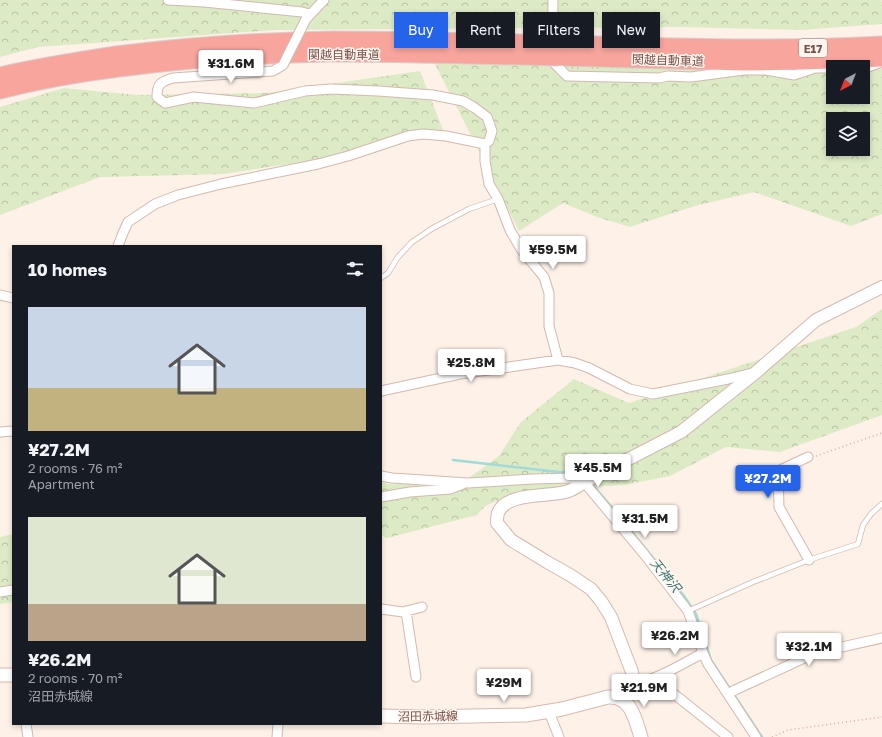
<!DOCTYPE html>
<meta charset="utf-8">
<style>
:root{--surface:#171b24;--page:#242831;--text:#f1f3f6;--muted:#9ea1a6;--accent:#2563eb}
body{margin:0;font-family:"Golos Text","Noto Sans JP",sans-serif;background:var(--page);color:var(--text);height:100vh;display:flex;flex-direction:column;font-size:15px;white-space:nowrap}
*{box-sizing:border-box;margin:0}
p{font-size:13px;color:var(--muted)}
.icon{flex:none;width:22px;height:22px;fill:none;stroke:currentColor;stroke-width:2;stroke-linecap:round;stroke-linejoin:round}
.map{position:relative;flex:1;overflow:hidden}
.side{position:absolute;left:12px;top:245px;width:370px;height:480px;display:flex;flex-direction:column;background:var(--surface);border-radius:0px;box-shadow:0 2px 6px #0003}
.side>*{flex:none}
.banner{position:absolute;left:394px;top:12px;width:380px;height:36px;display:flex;gap:8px}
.needle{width:26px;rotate:222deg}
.controls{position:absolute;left:826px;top:60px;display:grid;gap:8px}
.controls a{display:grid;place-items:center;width:44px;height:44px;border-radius:0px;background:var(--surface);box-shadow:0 2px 6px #0003;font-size:20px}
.price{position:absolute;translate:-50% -34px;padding:0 9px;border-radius:4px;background:#fff;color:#222;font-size:13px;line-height:26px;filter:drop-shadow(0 1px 2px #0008)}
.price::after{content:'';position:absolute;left:50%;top:24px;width:12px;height:9px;margin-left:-6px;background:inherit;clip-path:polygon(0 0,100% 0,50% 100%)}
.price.current{background:var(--accent);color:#fff}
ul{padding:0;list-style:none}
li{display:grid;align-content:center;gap:8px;height:212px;padding:0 16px}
li span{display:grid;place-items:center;height:124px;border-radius:0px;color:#555}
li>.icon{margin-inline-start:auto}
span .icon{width:72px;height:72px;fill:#fffc;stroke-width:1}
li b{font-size:17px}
h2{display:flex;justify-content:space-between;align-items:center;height:48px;padding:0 16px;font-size:17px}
.pill{padding:0 14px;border-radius:0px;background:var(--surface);box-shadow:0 2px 6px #0003;font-size:14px;line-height:36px}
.pill.current{background:var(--accent);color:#fff}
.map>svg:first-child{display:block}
.forest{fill:url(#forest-crowns);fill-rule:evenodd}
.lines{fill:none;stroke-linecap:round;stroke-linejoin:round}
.stream{stroke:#a1dad8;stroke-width:2.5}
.service-casing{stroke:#d2b9af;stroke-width:6}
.minor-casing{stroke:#d2b9af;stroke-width:11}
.tertiary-casing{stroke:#d2b9af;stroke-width:14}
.secondary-casing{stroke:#d7b9af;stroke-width:15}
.motorway-casing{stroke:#d9cfcd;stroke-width:19}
.path{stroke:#d9aca1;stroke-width:1.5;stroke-dasharray:1 3;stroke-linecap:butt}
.service{stroke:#fff;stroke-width:4.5}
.minor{stroke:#fff;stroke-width:9}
.tertiary{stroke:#fff;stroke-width:12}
.secondary{stroke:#fff;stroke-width:13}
.motorway{stroke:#f8a59e;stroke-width:17}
.minor-bridge-casing{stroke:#d2b9af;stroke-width:11;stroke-linecap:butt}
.motorway-bridge-casing{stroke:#d9cfcd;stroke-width:19;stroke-linecap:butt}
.minor-bridge{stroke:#fff;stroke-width:9}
.motorway-bridge{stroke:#f8a59e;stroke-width:17}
.labels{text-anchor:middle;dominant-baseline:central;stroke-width:3;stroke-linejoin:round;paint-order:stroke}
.shield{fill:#fff6ef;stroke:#a0837c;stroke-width:1}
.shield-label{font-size:11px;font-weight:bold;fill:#78524b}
.street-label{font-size:12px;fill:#78524b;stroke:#fff6ef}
.water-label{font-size:13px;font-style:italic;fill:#3a7675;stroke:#fff6ef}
</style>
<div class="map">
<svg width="882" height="737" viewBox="0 0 882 737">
<defs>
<pattern id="forest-crowns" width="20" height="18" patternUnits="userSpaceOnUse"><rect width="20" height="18" fill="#dcebc5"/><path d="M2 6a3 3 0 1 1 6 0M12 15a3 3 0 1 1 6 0" fill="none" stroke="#b7c1a2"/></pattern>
</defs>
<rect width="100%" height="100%" fill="#fdf1e8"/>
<!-- forest -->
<path class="forest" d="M0,0H881L882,3V24L801,30L680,27L274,30L38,47L0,57Z
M882,50V214L851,226L754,192L695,206L630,227L597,217L563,203L519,231L433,60ZM833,67H863V97H833ZM833,119H863V149H833Z
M420,71L443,130L347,155L224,174L100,177L0,215V107L64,88L137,95L268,93Z
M882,309V415L780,452L726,447L670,476L624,485L563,488L515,494L485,506L477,515L387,538L381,535V482L388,484L459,485L499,456L521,422L574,379L629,403L856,327Z
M13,534V602L0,604V537Z"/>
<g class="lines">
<!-- stream -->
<path class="stream" d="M453,460L585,475L587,477
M591,483L616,512L684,596L696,614L711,660L762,737"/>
<!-- service casing -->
<g class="service-casing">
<path id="service" d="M381,278L388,273L398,257L412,242L433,228L469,209L498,199
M688,611L753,582L809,560L858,544L863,525L871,514L882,504"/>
</g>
<!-- minor casing -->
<g class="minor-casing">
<path id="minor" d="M168,0L204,2L302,12L310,14
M553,0L552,61L567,76L659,78L668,76L691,77L744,70H766L794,75L815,68H826L833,71
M307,18L324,0
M863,69L879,63
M485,144V161L489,184L498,199L510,230L521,249L544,277L549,293V326L558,360
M118,246L123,233L128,222L155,204L178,195L221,184L318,164L348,156L408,136L423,134L446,136L485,144L489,141L492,131L487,117L475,108L463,101L433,95L378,91L331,89L305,91L254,103L194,97L165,103L157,97C157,84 160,82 173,78L273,71L283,65
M0,295L13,298
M381,391L460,374L558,360L575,363L589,368L630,389L653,394L728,379L752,373
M0,432L13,431
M808,457L778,471L779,507L809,560
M381,476L392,478L468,483L533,479L571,478L584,482L644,554L688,611L703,653L708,664L756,737
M381,497L410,492L450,489L463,484
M0,592L13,590
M381,609L403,612L422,607
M406,611L416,677
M656,677L659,682L728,737
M632,684C657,680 680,665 703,653
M728,694L735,690L815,653L882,638
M549,712L559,737
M26,724L28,737
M277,737L278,724"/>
</g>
<!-- tertiary casing -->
<g class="tertiary-casing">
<path id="tertiary" d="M621,699C628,689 635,685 632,672L611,617L601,601L591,589L570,575L547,562L511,540L497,523C497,520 497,516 498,513C506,492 547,497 565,492C572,491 578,486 584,482L681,432L755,373L816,320L882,287"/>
</g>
<!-- secondary casing -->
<g class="secondary-casing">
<path id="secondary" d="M0,675H13
M381,716L422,717L526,715L562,709L608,697C631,695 635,719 641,737"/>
</g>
<!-- motorway casing -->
<g class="motorway-casing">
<path id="motorway" d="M559,44C667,47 774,51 882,45
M558,57L746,62L801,61L882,58
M0,76C38,67 77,61 116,55C188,46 261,41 334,40C381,40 429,41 476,42
M0,90C39,80 79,73 119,68C189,59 260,54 331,53C377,53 424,54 471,55"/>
</g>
<!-- path -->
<path class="path" d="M816,456L882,433
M772,737L788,730L882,717"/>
<!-- service -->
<use href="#service" class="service"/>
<!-- minor -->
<use href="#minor" class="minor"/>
<!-- tertiary -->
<use href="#tertiary" class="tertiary"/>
<!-- secondary -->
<use href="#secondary" class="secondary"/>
<!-- motorway -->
<use href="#motorway" class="motorway"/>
<!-- minor-bridge casing -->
<g class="minor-bridge-casing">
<path id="minor-bridge" d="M283,65L306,19"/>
</g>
<!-- motorway-bridge casing -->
<g class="motorway-bridge-casing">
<path id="motorway-bridge" d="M476,42L559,44
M471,55L558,57"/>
</g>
<!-- minor-bridge -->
<use href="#minor-bridge" class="minor-bridge"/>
<!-- motorway-bridge -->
<use href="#motorway-bridge" class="motorway-bridge"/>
</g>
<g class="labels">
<!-- shield labels -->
<rect class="shield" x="799" y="39" width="28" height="18" rx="3"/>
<g class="shield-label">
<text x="813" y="48">E17</text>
</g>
<!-- street labels -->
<g class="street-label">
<text x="344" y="54">関越自動車道</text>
<text transform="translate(668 60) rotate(2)">関越自動車道</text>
<text transform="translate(428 716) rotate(-1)">沼田赤城線</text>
</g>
<!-- water labels -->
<g class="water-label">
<text transform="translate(666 575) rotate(51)">天神沢</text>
</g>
</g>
</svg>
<div class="controls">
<a><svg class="needle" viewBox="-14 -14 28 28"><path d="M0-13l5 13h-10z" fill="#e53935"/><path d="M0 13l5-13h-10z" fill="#9ea1a6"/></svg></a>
<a><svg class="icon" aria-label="layers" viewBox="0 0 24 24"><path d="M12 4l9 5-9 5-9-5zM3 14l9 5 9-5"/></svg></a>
</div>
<b class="price" style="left:231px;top:84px">¥31.6M</b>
<b class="price" style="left:553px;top:270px">¥59.5M</b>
<b class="price" style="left:471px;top:383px">¥25.8M</b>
<b class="price" style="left:598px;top:488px">¥45.5M</b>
<b class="price current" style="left:768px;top:499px">¥27.2M</b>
<b class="price" style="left:645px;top:539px">¥31.5M</b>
<b class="price" style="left:675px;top:656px">¥26.2M</b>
<b class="price" style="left:809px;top:667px">¥32.1M</b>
<b class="price" style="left:504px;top:703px">¥29M</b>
<b class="price" style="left:644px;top:708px">¥21.9M</b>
<div class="banner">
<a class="pill current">Buy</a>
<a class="pill">Rent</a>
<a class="pill">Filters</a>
<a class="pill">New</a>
</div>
<section class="side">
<h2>10 homes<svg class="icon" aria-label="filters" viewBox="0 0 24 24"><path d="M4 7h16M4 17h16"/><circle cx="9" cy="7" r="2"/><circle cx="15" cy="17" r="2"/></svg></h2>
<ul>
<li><span style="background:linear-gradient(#c9d6e8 65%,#c2b280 0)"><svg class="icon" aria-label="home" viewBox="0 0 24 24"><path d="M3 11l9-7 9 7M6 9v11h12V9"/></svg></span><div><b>¥27.2M</b><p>2 rooms · 76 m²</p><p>Apartment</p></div></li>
<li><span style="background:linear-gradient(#dfe7d0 70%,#b9a48a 0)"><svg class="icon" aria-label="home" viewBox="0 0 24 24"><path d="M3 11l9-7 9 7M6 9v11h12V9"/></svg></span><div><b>¥26.2M</b><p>2 rooms · 70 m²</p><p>沼田赤城線</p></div></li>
</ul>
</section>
</div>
